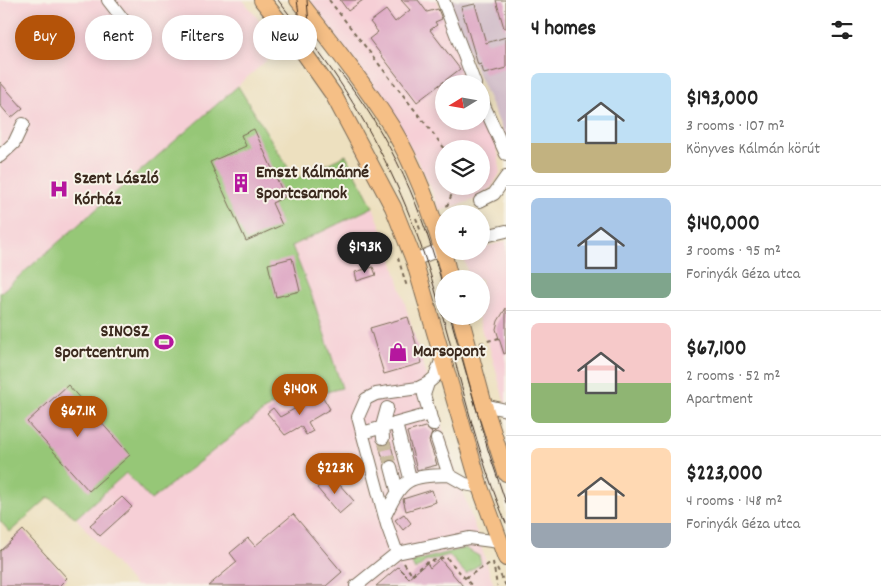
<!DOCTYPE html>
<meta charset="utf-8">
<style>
:root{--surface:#fff;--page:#f2f2f2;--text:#222;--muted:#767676;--line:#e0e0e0;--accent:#b45309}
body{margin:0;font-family:Dekko,sans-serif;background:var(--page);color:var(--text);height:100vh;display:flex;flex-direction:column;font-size:19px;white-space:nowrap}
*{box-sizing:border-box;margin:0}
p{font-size:16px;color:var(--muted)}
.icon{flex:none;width:28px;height:28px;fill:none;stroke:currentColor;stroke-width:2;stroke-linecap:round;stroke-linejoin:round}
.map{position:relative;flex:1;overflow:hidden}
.drawer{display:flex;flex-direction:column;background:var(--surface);width:375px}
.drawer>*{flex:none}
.top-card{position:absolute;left:15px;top:15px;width:415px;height:45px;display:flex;gap:10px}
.needle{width:32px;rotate:259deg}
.controls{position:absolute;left:435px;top:75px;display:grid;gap:10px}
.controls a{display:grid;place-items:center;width:55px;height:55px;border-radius:50%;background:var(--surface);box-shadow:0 2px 12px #0003;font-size:25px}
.price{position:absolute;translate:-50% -42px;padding:0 11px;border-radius:18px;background:var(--accent);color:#fff;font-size:16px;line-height:32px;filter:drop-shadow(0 1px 2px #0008)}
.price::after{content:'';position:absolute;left:50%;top:30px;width:15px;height:11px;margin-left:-8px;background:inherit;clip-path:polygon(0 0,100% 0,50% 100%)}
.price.selected{background:#222;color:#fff}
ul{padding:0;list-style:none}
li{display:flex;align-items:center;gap:15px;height:125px;padding:0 25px}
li+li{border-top:1px solid var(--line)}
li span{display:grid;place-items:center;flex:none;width:140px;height:100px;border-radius:8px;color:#555}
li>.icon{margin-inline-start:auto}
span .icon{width:60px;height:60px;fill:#fffc;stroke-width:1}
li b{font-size:21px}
h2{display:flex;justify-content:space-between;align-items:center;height:60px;padding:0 25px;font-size:21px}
.chip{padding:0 18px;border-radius:22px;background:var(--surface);box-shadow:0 2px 12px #0003;font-size:18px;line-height:45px}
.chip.selected{background:var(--accent);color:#fff}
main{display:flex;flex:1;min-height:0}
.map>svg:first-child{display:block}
.built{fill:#f6cfd6;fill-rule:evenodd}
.industrial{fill:#d1bdc9}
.green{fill:#96c777;stroke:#68784a}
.building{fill:#dea7c4}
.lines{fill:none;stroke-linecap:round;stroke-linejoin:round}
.minor-tunnel{stroke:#c9bc9f;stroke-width:12;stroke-dasharray:12 6;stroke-linecap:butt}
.minor-casing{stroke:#796a56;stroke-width:14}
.major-casing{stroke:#796a56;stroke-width:18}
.path{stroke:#796a56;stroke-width:2;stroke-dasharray:4 4;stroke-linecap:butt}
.minor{stroke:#fff;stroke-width:12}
.major{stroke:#f5bf86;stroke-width:16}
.tram{stroke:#3b2a1e;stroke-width:1}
.labels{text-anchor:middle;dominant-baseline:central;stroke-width:4;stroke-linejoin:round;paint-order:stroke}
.poi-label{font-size:18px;font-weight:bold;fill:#3b2a1e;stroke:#f7f3e8;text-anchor:start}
</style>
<main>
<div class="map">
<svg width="506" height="586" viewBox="0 0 506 586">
<rect width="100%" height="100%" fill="#f7f3e8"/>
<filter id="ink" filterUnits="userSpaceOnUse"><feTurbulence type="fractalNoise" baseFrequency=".02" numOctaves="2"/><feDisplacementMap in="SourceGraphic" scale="10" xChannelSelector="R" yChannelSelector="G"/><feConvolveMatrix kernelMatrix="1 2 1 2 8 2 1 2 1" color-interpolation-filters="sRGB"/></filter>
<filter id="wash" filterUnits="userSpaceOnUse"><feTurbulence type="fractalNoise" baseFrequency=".0096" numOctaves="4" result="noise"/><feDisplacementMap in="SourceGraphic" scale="20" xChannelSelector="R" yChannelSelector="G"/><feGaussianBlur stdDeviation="1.12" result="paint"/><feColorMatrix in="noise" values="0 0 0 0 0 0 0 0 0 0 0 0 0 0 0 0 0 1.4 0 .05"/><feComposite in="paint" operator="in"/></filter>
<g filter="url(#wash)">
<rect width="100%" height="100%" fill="#ede0bf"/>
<!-- built -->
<path class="built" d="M0,0H243L281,48L0,293Z
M308,0H437L471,84H444V121H481V107L494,137L499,158L500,173L492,187L477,199L439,211L430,186L404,135ZM444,149H481V186H444Z
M373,207L387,242L431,393L494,586H135L76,518L127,473L151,500L270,406L342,388L313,299L292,246Z
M506,241V407L489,346L483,335L478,316H481V279H469L463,255L481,251V248Z"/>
<!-- industrial -->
<path class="industrial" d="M446,0H506V142L503,132Z"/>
<!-- green -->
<path class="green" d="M238,86L295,179L346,155L373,207L292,246L313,299L342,388L270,406L151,500L126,473L76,518L49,497L10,532L0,521V390L2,388L0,385V293Z
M465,548L479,556L481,563L466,574L449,555L425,562L415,570L411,562Z"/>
<g id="blocks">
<!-- building -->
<path class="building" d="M340,0H363L348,11Z
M401,0H418L427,12L438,9L442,19L435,22L437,25L430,30L460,69L417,102L369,39L378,32L370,22L386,10L395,22L410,10Z
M496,0H506V28H504Z
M475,4L486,43L506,37V68L484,74L481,64L478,65L461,7Z
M0,82L23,108L11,118L0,105Z
M254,129L285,197L272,203L282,225L246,241L210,162L246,146L241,135Z
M292,258L300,291L276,297L268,264Z
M373,267L376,275L357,281L355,272Z
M506,308V353L504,354L496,329L498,321Z
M408,317L422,363L384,374L370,328Z
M68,385L130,455L89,491L27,422Z
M321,394L330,409L308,422L313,431L306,435L301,426L285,435L267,413L273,408L280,417Z
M425,427L432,433L429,441L437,465L417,470L407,432Z
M390,442L395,460L389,459L384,463L379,445L384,446Z
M331,475L354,501L339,514L317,488Z
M432,490L436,502L406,511L403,499Z
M122,497L132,507L100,536L90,525Z
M293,514L342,572L326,586H208L237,562L230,553L248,538L255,546Z
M404,514L411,523L403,530L395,520Z
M23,530L67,578L59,586H0V551Z
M440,559L463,586H376L398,567L409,578L427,563L430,568Z"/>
</g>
</g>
<g filter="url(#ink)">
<use href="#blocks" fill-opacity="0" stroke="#796a56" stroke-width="1"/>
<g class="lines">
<!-- minor-tunnel -->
<path class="minor-tunnel" d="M383,438L391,467"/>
<!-- minor casing -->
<g class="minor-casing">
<path id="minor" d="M108,0L129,27
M443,0L475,84
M481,99L506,154
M0,156L14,143L23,124
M480,201L494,194L506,177
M481,237L506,231
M414,260L444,248
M428,383L424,395L433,425
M484,405L506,410
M396,424L410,478
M362,433L430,414
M383,438L382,426L387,408
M437,439L449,475L465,484L480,487
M391,467L397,490
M385,516C403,478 407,476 449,475
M397,553L387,525L358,417L366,399L376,394L418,388L428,383L435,377L442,358
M356,586L397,553L469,538L499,542"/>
</g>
<!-- major casing -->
<g class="major-casing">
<path id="major" d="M262,0L300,47L333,94L393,207L414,260L480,487L506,558
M298,0C330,41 363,82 391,126C420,174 437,225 450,279
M460,316L484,405L506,473"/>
</g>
<!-- path -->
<path class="path" d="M329,0L445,149
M449,214L447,206L455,186
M416,218L421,232
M398,258L407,287
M480,343L499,338
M493,562L497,586
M404,563L412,575
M497,568L506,586
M412,574L425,563L446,557L472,586
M465,578L492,562"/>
<!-- minor -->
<use href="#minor" class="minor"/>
<!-- major -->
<use href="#major" class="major"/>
<!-- tram -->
<path class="tram" d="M278,0C296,24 316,47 333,72C371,128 403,191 424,255C454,344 470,437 506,523
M297,0L301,27
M307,0L309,24L316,41
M339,71C392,137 423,210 444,291
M450,316L488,450L506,503"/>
</g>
</g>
<!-- icons -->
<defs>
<g id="building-bare" transform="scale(1.5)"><path d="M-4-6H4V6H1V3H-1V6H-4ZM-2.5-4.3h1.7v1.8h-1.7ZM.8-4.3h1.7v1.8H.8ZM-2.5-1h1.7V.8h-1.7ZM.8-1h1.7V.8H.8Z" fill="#b5179e" stroke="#f7f3e8" stroke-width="2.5" paint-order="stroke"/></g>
<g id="hospital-bare" transform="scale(1.5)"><path d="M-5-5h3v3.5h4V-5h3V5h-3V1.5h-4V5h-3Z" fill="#b5179e" stroke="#f7f3e8" stroke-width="2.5" paint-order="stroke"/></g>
<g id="stadium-bare" transform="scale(1.5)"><path d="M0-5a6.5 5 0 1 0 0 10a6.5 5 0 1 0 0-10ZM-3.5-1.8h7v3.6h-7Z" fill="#b5179e" stroke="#f7f3e8" stroke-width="2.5" paint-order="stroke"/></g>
<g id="shop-bare" transform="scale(1.5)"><path d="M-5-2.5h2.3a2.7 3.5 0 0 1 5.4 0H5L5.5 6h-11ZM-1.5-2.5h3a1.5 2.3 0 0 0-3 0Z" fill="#b5179e" stroke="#f7f3e8" stroke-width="2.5" paint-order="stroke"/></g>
</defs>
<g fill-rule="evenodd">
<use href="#building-bare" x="241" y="183"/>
<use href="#hospital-bare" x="59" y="189"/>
<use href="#stadium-bare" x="164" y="342"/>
<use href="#shop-bare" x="398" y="352"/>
</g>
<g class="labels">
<!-- poi labels -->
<g class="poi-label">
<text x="256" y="173">Emszt Kálmánné<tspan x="256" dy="21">Sportcsarnok</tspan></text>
<text x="74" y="179">Szent László<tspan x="74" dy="21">Kórház</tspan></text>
<text x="149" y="332" text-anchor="end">SINOSZ<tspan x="149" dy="21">Sportcentrum</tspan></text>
<text x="413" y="352">Marsopont</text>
</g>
</g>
</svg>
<div class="controls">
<a><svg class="needle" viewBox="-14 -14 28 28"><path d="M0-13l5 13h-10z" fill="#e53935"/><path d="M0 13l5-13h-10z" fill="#767676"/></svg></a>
<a><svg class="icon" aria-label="layers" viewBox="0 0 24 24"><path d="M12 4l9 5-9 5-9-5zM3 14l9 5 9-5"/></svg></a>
<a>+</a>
<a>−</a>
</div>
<b class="price selected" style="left:365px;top:274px">$193K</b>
<b class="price" style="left:300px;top:416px">$140K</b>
<b class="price" style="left:78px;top:438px">$67.1K</b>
<b class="price" style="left:335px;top:495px">$223K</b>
<div class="top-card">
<a class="chip selected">Buy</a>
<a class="chip">Rent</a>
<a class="chip">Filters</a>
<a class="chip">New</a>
</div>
</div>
<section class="drawer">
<h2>4 homes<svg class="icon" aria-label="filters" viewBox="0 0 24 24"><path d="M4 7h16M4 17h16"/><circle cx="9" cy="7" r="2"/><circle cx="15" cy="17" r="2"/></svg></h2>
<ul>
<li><span style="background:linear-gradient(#bfe0f5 70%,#c2b280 0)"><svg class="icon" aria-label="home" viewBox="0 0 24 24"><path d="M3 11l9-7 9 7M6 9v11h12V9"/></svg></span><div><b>$193,000</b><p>3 rooms · 107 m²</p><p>Könyves Kálmán körút</p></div></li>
<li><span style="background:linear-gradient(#a9c7e8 75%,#7fa58c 0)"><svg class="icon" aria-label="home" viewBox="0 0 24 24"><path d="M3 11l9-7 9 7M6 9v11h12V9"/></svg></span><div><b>$140,000</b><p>3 rooms · 95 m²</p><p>Forinyák Géza utca</p></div></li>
<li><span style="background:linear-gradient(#f6c9c9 60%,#8fb573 0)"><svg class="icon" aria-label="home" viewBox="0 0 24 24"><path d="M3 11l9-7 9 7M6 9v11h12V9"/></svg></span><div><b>$67,100</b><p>2 rooms · 52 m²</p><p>Apartment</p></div></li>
<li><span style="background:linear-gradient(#ffd9b3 75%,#9aa5b1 0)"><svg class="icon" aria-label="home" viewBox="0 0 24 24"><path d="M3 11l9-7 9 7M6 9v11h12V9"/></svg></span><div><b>$223,000</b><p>4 rooms · 148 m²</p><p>Forinyák Géza utca</p></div></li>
</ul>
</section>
</main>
